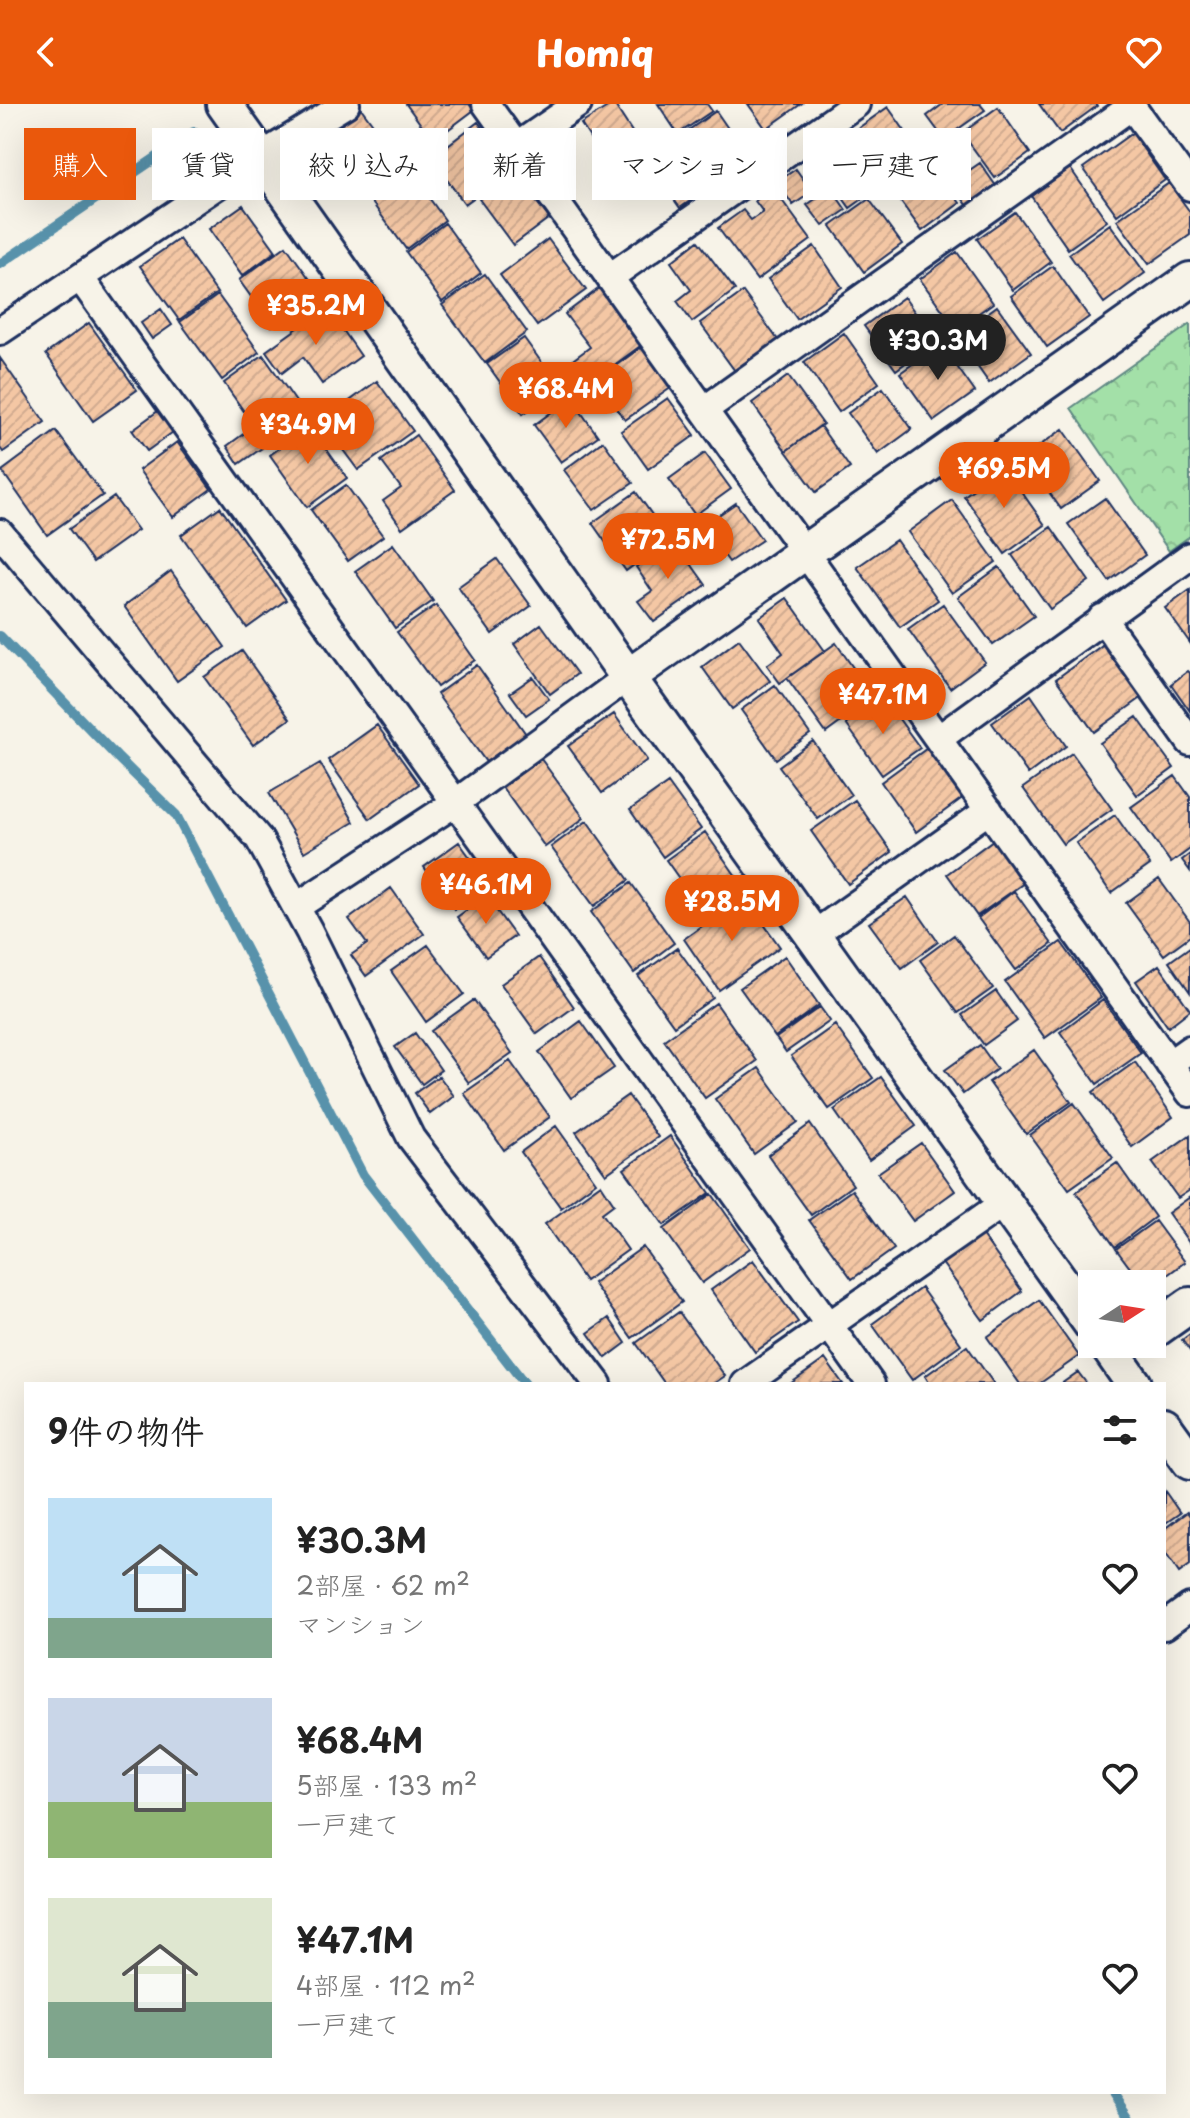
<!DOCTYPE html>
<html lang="ja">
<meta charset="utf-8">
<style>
:root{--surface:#fff;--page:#f6f6f6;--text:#222;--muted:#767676;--accent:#ea580c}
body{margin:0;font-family:"Playpen Sans","Klee One",sans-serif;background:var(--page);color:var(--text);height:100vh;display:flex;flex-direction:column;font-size:30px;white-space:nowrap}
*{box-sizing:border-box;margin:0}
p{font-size:26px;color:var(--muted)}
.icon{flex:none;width:44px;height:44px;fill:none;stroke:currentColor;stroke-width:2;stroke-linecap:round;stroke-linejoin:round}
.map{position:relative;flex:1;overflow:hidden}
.side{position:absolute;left:24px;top:1278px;width:1142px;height:712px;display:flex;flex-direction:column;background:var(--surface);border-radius:0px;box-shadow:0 8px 32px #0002}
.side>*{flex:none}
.hud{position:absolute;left:24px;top:24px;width:1142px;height:72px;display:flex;gap:16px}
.needle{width:52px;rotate:78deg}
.tools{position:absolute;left:1078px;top:1166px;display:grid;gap:16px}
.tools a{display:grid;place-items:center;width:88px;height:88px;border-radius:0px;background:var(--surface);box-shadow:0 8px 32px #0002;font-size:40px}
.price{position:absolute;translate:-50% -68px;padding:0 18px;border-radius:28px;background:var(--accent);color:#fff;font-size:26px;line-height:52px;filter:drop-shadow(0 2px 4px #0008)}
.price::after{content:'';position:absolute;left:50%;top:48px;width:24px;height:18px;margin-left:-12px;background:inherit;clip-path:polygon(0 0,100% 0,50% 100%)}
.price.current{background:#222;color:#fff}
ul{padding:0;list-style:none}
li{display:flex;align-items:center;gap:24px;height:200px;padding:0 24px}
li span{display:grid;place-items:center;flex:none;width:224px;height:160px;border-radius:0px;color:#555}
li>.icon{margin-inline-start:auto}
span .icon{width:96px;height:96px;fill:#fffc;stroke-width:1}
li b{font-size:34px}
h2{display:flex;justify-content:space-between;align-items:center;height:96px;padding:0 24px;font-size:34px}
.tag{padding:0 28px;border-radius:0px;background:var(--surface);box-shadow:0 8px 32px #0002;font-size:28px;line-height:72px}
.tag.current{background:var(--accent);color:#fff}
header{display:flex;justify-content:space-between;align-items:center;height:104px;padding:0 24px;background:var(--accent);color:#fff;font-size:36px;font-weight:800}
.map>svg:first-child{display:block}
.park{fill:url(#park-crowns);stroke:#5f8883;stroke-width:2}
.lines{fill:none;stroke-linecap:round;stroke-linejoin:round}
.stream{stroke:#5992ab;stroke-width:10}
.building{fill:url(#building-hatch);stroke:#1b2f5e;stroke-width:2}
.minor-casing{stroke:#1b2f5e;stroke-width:32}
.tertiary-casing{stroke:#1b2f5e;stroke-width:40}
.minor{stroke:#f7f3e8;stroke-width:26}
.tertiary{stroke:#f7f3e8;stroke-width:34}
</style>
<header><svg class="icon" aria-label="back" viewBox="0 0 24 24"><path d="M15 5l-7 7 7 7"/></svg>Homiq<svg class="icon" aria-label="heart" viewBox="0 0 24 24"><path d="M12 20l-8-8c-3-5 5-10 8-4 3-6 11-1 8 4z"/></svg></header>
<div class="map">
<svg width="1190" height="2014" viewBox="0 0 1190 2014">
<defs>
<pattern id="park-crowns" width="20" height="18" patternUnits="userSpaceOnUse" patternTransform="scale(2)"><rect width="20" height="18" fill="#a3e0a8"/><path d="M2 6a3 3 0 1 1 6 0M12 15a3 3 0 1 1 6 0" fill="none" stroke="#8cc093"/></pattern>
<pattern id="building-hatch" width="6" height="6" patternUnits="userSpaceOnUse" patternTransform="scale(2)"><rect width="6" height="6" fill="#f4c7a4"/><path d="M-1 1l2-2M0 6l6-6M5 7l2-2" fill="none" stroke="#d1ab90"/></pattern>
</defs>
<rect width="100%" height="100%" fill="#f7f3e8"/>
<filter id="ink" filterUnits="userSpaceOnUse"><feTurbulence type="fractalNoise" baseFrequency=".0125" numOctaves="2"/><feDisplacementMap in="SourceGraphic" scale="16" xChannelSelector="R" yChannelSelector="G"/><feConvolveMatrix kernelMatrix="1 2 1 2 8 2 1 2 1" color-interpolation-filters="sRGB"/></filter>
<g filter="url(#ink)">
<!-- park -->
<path class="park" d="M1190,220V432L1169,447L1071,304Z"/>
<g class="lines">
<!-- stream -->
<path class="stream" d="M0,160L194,28
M0,532L117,653L176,711L363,1071L525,1280
M1112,1988L1130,2014"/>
</g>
<!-- building -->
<path class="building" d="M406,0H469L474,6L433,37Z
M612,0H614L647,51L615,72L581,20Z
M658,0H707L712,7L678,30Z
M748,0H801L766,25Z
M943,0H980L985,6L944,35L927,12Z
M1039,0H1096L1097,2L1060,29Z
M888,3L922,51L877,83L843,35Z
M998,3L1030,49L995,74L962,29Z
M361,4L399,56L358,87L320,34Z
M716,7L751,58L724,77L711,59L699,67L676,35Z
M478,18L513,65L465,100L431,54Z
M1132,29L1165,76L1117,111L1083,64Z
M834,38L871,89L850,104L814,53Z
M926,51L960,99L922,127L887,79Z
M674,52L701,89L680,104L654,67Z
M404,59L445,116L406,145L365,89Z
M980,59L996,82L968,102L951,79Z
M1070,64L1107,117L1068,145L1031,92Z
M796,65L812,88L793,101L777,78Z
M514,69L549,114L513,141L479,95Z
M1169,79L1190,108V131L1149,160L1117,116Z
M773,84L811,136L757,176L718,124L743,106L751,116L763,108L755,97Z
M831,84L846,106L823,122L807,101Z
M869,95L902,140L864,168L831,122Z
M243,101L276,147L242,172L209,125Z
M1015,108L1051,158L1013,186L977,135Z
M445,119L481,169L442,198L406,148Z
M1110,120L1145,169L1104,199L1069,150Z
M179,135L217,189L179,216L140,162Z
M548,135L586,186L537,222L500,171Z
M698,137L735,186L692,218L677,197L691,186L671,158Z
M286,142L319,188L272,222L239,176Z
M814,142L842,183L797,215L768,175Z
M957,148L993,199L956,225L920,175Z
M1053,162L1089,213L1047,243L1011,192Z
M485,170L527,228L485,259L442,201Z
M601,183L643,240L591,278L574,255L590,243L565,210Z
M743,188L778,236L735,267L700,219Z
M218,191L259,248L222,276L180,218Z
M904,193L935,237L896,266L864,222Z
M997,202L1031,249L989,279L956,232Z
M327,203L361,252L322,280L303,253L282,269L266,247Z
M161,205L172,221L152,235L141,219Z
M89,219L137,286L93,317L46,250Z
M844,229L879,279L839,308L804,258Z
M524,234L560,284L523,310L487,260Z
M941,240L975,288L934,317L900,269Z
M643,242L672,283L625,316L596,276Z
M263,251L301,305L262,333L224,279Z
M0,254L45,318L3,348L0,344Z
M788,272L823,320L786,347L752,299Z
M377,277L413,327L358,366L340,342L358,329L340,304Z
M883,284L912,325L878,350L848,309Z
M571,294L598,332L561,358L534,321Z
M668,294L695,331L648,365L621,327Z
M158,307L173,328L147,347L132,326Z
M310,322L347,374L307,403L270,351Z
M820,322L850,364L816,388L786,347Z
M1063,325L1100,377L1061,405L1024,353Z
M249,326L262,344L239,360L227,342Z
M56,327L103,391L47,431L2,367Z
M416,331L455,386L402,424L383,397L401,384L381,357Z
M603,337L633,379L594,406L564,366Z
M177,338L211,385L173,413L139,366Z
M705,349L731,385L695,411L669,375Z
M1004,363L1045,421L1005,450L964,392Z
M346,381L383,432L348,457L311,406Z
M636,388L669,435L626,467L592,419Z
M114,393L138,426L93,458L69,425Z
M1105,394L1145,451L1109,477L1068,420Z
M952,396L996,458L952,489L908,428Z
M736,399L762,436L729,458L703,422Z
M220,403L286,496L247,524L181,431Z
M1051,423L1089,477L1050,505L1012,451Z
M674,436L706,481L654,518L638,497L652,487L636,463Z
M896,436L938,496L900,523L857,463Z
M393,440L433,497L395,524L355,467Z
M497,455L531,502L492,530L458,483Z
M999,463L1034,512L993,541L958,493Z
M171,467L225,543L177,577L124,502Z
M1190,486V539L1165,504Z
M787,494L825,547L780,579L767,561L783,549L759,514Z
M943,500L985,558L950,584L908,525Z
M436,501L475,556L437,583L397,528Z
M541,520L577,570L550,590L514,540Z
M739,535L770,577L732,605L702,563Z
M836,539L874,594L826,629L787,574Z
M1105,539L1144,592L1094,628L1056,575Z
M242,547L290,615L253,641L204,573Z
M477,561L526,630L486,658L437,590Z
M1188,567L1190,569V607L1171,580Z
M533,573L549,595L526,611L510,589Z
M775,581L810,630L776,655L741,606Z
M1031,591L1066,642L1028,670L992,619Z
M883,593L920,644L882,671L846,620Z
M614,610L647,656L602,689L568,642Z
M1137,613L1174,664L1137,691L1100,639Z
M377,621L419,680L370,715L328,656Z
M813,637L851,691L818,715L779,662Z
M930,642L965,692L916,728L881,678Z
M1072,649L1112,705L1063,740L1023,684Z
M541,655L584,714L545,743L502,683Z
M320,659L354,718L304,748L269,689Z
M1175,672L1190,693V745L1171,759L1131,703Z
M668,679L701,725L663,753L630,706Z
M855,696L892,748L848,780L811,727Z
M1115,711L1150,761L1111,789L1076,739Z
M587,717L629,776L594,802L551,743Z
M705,728L736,772L697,800L666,756Z
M993,736L1024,779L977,812L947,770Z
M459,738L489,780L454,805L424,763Z
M1190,750V767L1182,756Z
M1159,775L1190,818V832L1164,851L1126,799Z
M631,779L674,839L634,869L591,808Z
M391,784L424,830L366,872L351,851L367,840L349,815Z
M1014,787L1052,840L1016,866L978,814Z
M486,792L515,832L486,853L457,813Z
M744,792L780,843L719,886L684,835Z
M907,793L938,838L902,864L869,819Z
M954,831L993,884L958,909L920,856Z
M1061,838L1101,894L1045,934L1005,878Z
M428,841L464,890L426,918L391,867Z
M1190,843V888L1169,858Z
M677,844L713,894L674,922L638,872Z
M785,852L819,901L775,933L740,884Z
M539,853L574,903L537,930L501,880Z
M1159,861L1190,906L1168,923L1136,877Z
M996,887L1017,917L984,941L962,911Z
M474,896L512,949L469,979L431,927Z
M1103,896L1141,949L1097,980L1060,928Z
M716,899L757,957L705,994L664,936Z
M820,903L830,917L786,948L776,934Z
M581,917L614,964L571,994L539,948Z
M835,921L873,974L829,1005L791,952Z
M415,929L441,966L422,980L395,943Z
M980,941L997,965L963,990L945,966Z
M1034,946L1071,998L1026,1030L989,978Z
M510,957L550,1013L504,1046L464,989Z
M1135,958L1173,1013L1132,1043L1093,988Z
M759,964L798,1018L754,1050L715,995Z
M439,972L454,992L430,1010L415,989Z
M881,973L916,1022L869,1056L834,1006Z
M628,991L658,1033L606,1070L576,1028Z
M1074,999L1113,1054L1069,1085L1030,1031Z
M810,1020L853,1081L811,1111L768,1051Z
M556,1022L596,1078L561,1104L521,1048Z
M1190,1031V1086L1178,1094L1152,1058Z
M670,1032L710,1089L664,1121L624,1065Z
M921,1039L955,1087L913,1117L878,1069Z
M1117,1059L1155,1113L1115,1143L1076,1088Z
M601,1080L614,1100L602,1109L628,1146L585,1177L545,1120Z
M852,1086L894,1145L852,1175L809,1116Z
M712,1090L750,1144L702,1179L664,1125Z
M1190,1093V1140L1168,1109Z
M1155,1117L1185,1158L1152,1182V1180H1142L1116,1145Z
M982,1131L1022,1187L983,1216L942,1159Z
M643,1143L682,1198L632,1234L593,1179Z
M753,1156L798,1218L755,1248L711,1186Z
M921,1184L961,1240L912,1276L872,1220Z
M1039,1196L1079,1252L1039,1280H1020L987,1233Z
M679,1208L725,1272L713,1280H665L636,1239Z
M609,1214L626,1239L606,1254L588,1229Z
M1190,1230V1247L1182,1236Z
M967,1242L994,1280H930L925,1272Z
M825,1255L843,1280H790Z
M1078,1268L1087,1280H1061Z
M1164,1386L1180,1409L1164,1420Z
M1187,1408L1190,1412V1461L1179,1469L1164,1447V1425Z"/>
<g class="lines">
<!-- minor casing -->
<g class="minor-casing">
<path id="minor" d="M486,0L1190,989
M1130,0L1190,83
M517,42L578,0
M610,173L856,0
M81,175L871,1280
M0,227L261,52L346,0
M704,306L1132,2
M0,429L259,735L309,827L411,1034L598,1280
M1102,514L1190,638
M938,635L1190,452
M296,803L455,699L628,573
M813,831L989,706
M1169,960L1190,945
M745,1280L1005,1098
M1164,1522L1190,1503"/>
</g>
<!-- tertiary casing -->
<g class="tertiary-casing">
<path id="tertiary" d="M224,0L628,573L1092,1221
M628,573L1190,176
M1152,1228L1190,1201
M1106,1240L1134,1280
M1164,1322L1190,1358"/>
</g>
<!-- minor -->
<use href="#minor" class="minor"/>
<!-- tertiary -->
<use href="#tertiary" class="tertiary"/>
</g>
</g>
</svg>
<div class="tools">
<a><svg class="needle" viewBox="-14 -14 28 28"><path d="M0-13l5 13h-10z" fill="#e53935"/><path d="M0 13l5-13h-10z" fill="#767676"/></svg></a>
</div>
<b class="price" style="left:316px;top:243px">¥35.2M</b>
<b class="price current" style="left:938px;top:278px">¥30.3M</b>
<b class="price" style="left:566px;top:326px">¥68.4M</b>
<b class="price" style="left:308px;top:362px">¥34.9M</b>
<b class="price" style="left:1004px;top:406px">¥69.5M</b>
<b class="price" style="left:668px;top:477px">¥72.5M</b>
<b class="price" style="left:883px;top:632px">¥47.1M</b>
<b class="price" style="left:486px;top:822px">¥46.1M</b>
<b class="price" style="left:732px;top:839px">¥28.5M</b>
<div class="hud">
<a class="tag current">購入</a>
<a class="tag">賃貸</a>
<a class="tag">絞り込み</a>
<a class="tag">新着</a>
<a class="tag">マンション</a>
<a class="tag">一戸建て</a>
</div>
<section class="side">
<h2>9件の物件<svg class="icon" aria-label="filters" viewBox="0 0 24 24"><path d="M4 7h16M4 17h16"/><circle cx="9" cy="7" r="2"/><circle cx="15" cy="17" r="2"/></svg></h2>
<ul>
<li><span style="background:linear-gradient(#bfe0f5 75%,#7fa58c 0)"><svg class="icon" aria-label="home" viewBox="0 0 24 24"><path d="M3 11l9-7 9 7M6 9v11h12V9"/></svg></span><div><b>¥30.3M</b><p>2部屋 · 62 m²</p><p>マンション</p></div><svg class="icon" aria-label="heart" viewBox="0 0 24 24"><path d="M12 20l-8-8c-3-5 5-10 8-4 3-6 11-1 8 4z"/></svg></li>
<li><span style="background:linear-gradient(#c9d6e8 65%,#8fb573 0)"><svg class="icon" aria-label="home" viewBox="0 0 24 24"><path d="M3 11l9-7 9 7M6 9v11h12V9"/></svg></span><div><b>¥68.4M</b><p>5部屋 · 133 m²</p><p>一戸建て</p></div><svg class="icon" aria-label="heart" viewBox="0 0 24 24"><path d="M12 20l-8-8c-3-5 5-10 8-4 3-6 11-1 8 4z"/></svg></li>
<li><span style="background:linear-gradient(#dfe7d0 65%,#7fa58c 0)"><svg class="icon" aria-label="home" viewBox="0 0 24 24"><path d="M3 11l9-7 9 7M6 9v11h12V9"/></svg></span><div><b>¥47.1M</b><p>4部屋 · 112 m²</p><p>一戸建て</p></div><svg class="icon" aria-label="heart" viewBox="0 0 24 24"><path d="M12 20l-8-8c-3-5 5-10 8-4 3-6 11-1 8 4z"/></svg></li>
</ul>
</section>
</div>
